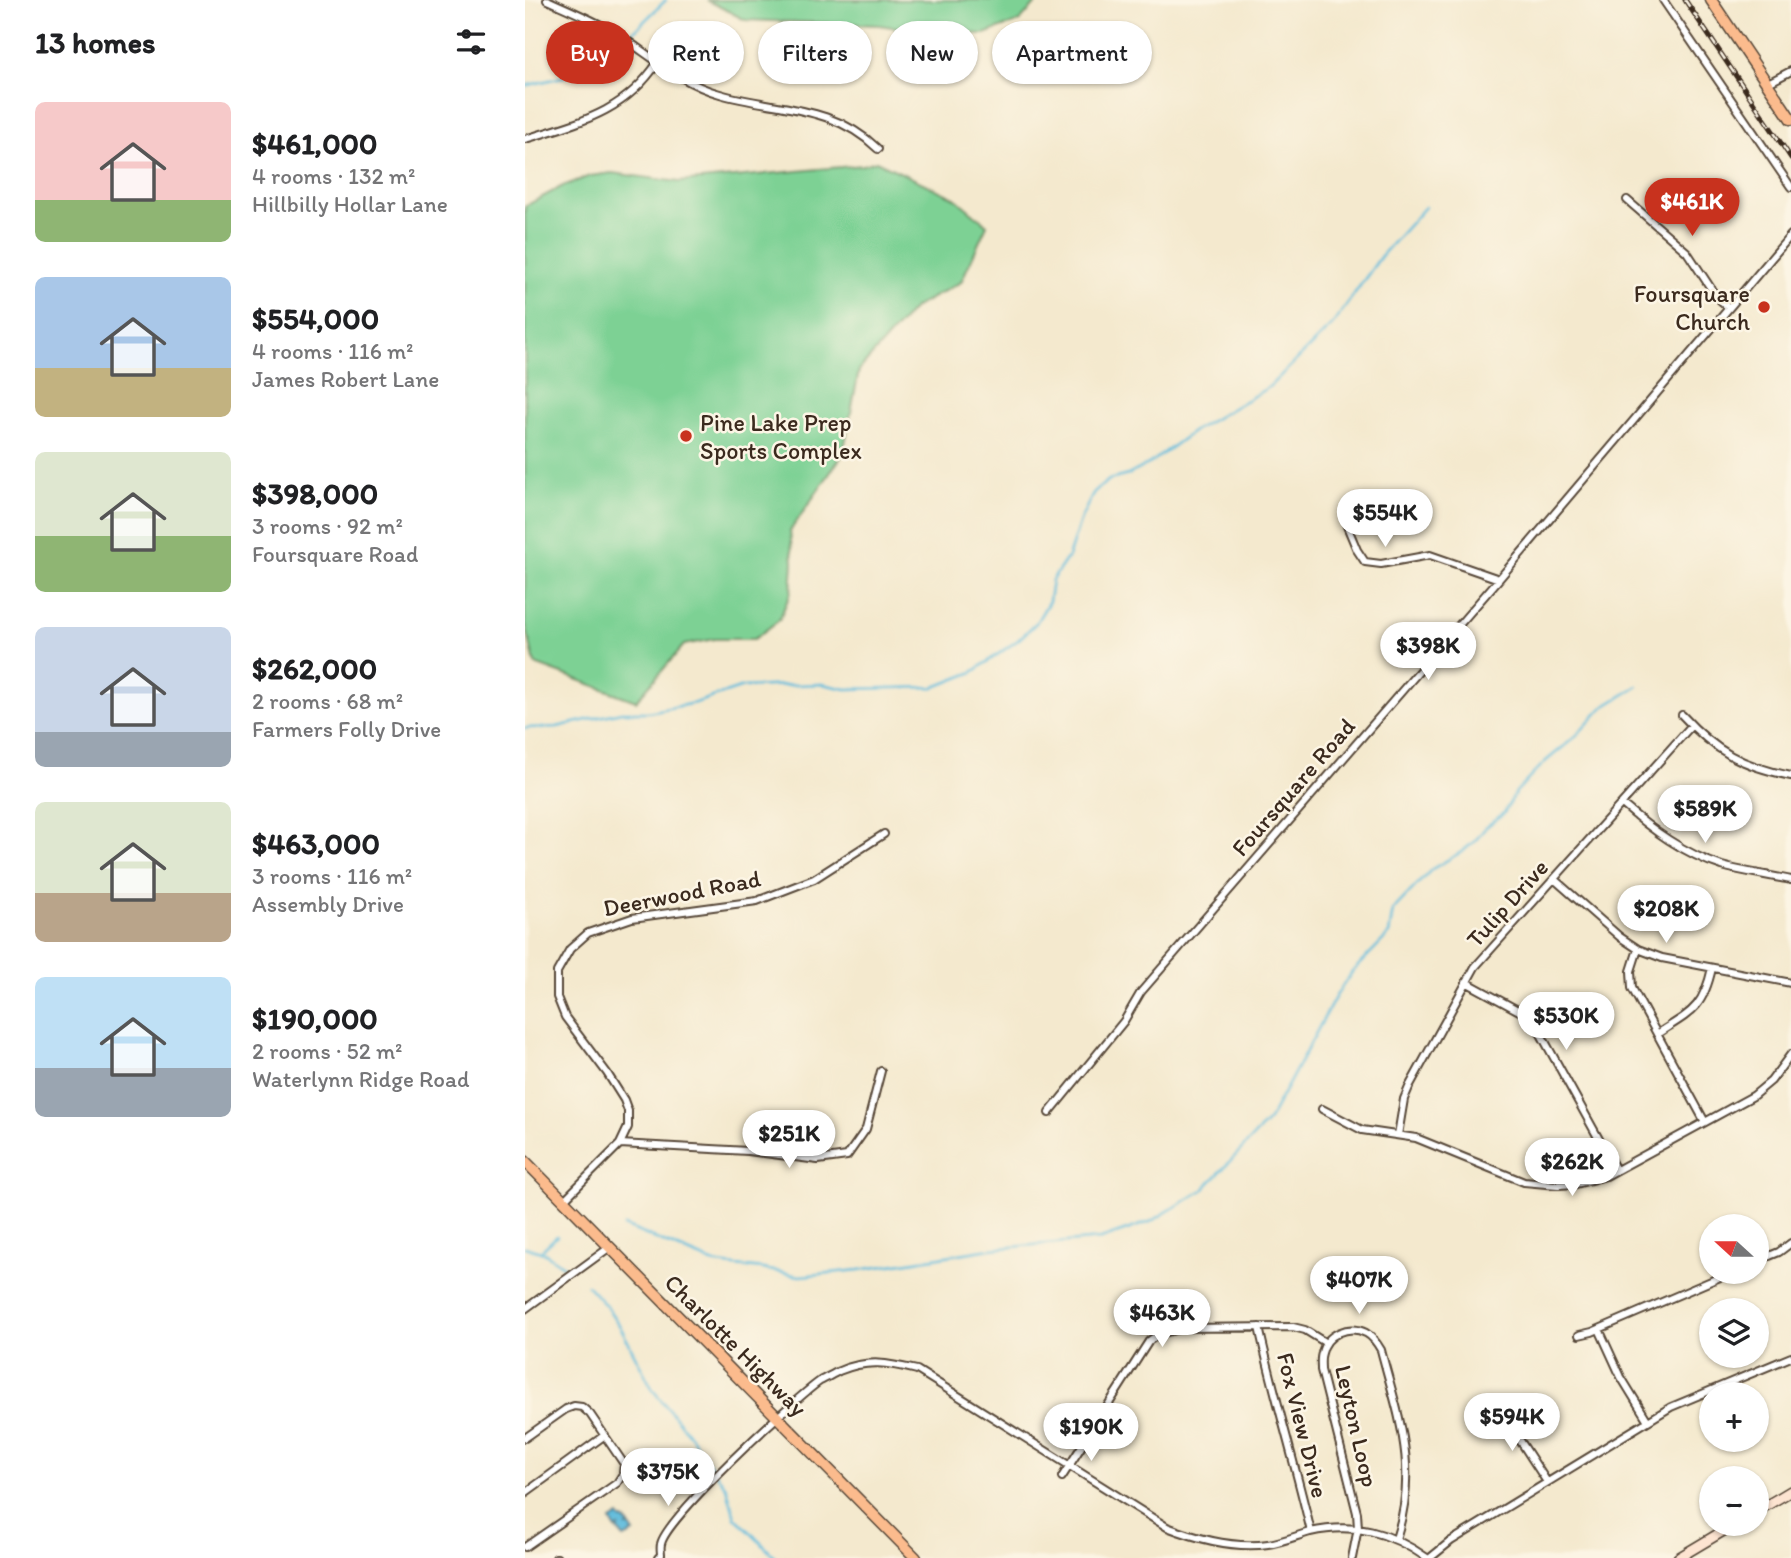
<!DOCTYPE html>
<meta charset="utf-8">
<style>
:root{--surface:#fff;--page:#f6f6f6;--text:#202124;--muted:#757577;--accent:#c8321e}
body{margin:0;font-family:Itim,sans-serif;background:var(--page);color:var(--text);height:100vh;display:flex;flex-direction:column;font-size:26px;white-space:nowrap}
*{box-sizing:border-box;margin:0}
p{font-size:23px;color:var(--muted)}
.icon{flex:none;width:38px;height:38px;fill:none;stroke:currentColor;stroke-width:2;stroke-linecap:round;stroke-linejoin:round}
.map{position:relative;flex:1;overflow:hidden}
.details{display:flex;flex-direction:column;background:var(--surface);width:525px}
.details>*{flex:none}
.guide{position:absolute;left:21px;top:21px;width:665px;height:63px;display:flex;gap:14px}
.needle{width:46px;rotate:291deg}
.buttons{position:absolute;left:1174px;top:1214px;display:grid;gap:14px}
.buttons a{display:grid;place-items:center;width:70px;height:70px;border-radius:50%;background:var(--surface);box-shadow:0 2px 5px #0004;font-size:35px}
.price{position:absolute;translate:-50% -60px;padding:0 16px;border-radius:24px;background:#fff;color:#222;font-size:23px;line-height:46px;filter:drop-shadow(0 2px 4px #0008)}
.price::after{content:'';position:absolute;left:50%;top:42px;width:21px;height:16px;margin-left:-10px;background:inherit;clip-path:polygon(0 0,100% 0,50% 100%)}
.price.on{background:var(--accent);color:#fff}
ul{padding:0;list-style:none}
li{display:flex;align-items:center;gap:21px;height:175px;padding:0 35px}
li span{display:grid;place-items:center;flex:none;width:196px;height:140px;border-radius:10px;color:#555}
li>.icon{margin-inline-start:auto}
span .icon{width:84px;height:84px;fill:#fffc;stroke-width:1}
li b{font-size:30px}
h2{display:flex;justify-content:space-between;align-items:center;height:84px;padding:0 35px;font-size:30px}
.chip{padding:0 24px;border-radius:32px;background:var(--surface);box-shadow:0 2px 5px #0004;font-size:24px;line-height:63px}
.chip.on{background:var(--accent);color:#fff}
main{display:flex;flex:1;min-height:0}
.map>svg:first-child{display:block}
.green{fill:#7dd194;stroke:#5c7e59;stroke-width:2}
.water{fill:#5fbcdd;stroke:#4d737e;stroke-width:2}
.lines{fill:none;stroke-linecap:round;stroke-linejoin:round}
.stream{stroke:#5fbcdd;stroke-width:2.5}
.street-casing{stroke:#574738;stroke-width:10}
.secondary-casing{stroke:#574738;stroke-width:12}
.primary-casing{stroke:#574738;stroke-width:13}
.street{stroke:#fff;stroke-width:6}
.secondary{stroke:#fde4d1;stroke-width:9}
.primary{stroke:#fbbb8d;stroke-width:10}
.rail-casing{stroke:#3b2a1e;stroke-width:5}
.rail{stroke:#fcf5e5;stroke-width:2.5;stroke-dasharray:8;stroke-linecap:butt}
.poi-dot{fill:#c8321e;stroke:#fcf5e5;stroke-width:2.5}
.labels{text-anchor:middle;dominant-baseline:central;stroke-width:5;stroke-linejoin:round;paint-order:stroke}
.poi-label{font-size:24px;fill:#3b2a1e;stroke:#fcf5e5;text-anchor:end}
.street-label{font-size:24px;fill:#3b2a1e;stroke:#fcf5e5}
</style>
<main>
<section class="details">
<h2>13 homes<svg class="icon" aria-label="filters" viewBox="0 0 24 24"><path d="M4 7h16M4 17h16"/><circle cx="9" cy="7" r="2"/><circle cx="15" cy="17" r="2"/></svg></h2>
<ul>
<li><span style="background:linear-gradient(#f6c9c9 70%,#8fb573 0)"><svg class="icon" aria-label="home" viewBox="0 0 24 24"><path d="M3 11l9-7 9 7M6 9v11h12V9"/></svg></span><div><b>$461,000</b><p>4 rooms · 132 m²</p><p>Hillbilly Hollar Lane</p></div></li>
<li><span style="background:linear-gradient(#a9c7e8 65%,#c2b280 0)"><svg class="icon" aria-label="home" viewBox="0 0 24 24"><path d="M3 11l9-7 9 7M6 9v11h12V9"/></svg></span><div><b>$554,000</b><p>4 rooms · 116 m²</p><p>James Robert Lane</p></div></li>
<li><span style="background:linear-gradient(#dfe7d0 60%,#8fb573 0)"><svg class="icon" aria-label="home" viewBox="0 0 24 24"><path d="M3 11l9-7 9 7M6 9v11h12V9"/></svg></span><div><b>$398,000</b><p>3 rooms · 92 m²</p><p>Foursquare Road</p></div></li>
<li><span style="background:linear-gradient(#c9d6e8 75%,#9aa5b1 0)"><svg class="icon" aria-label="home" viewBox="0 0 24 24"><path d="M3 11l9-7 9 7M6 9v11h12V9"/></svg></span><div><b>$262,000</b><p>2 rooms · 68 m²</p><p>Farmers Folly Drive</p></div></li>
<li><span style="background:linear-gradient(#dfe7d0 65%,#b9a48a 0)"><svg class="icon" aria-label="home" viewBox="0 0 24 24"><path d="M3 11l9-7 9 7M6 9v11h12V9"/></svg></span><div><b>$463,000</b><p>3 rooms · 116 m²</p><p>Assembly Drive</p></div></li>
<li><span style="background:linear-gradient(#bfe0f5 65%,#9aa5b1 0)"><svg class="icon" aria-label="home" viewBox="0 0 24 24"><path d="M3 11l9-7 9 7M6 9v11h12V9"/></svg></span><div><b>$190,000</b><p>2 rooms · 52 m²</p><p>Waterlynn Ridge Road</p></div></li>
</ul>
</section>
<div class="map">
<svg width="1266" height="1558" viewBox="0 0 1266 1558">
<rect width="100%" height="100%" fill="#fcf5e5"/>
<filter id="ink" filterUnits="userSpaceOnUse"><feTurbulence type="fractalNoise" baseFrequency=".0143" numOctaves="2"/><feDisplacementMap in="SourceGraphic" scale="14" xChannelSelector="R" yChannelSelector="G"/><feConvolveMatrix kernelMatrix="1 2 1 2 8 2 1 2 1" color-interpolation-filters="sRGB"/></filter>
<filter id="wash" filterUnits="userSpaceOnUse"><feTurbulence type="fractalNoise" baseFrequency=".00686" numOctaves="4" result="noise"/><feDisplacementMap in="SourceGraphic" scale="28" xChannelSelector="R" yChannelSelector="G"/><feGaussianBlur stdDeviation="1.57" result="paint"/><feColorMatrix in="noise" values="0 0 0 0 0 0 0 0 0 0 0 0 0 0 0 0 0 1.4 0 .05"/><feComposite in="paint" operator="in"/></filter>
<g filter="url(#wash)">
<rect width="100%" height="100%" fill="#f4e9ce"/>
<!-- green -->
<path class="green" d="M182,0H514L495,21L459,34L400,32L354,25L220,20Z
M351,161L430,198L462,225L436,282L390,307L334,370L318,454L265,531L268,562L266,592L254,620L229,639H189L159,645L111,701L10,664L0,621V206L38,186L65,176L87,173L154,182L338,165Z"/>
<!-- water -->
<path class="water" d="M94,1516L97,1520L99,1519L104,1525L102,1527H105L109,1533L99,1538L93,1531L94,1527L91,1529L86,1521Z"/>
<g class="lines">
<!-- stream -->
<path class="stream" d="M0,86L66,70L86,58L102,38L141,0
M0,728L32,727L96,712H123L170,703L218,687L297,684L321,689L410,687L448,672L493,640L511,623L524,601L527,580L543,557L556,518L569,492L584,480L603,475L625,463L670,430L744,387L808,324L856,256L900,207
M99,1226L192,1264L238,1269L275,1276L334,1270L465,1249L576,1239L625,1222L678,1190L744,1120L812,994L827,972L864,934L868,910L907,869L938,851L950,841L961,827L979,813L991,792L1020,762L1050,737L1077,708L1113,686
M0,1247L19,1253L40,1267
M15,1252L32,1236
M62,1285L82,1307L96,1328L128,1390L166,1437L202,1489L210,1517L251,1558"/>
</g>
</g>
<g filter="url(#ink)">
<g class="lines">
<!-- street casing -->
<g class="street-casing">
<path id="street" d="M22,0C47,11 71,21 94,35C126,56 157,84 195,94C250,110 307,104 353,149
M1138,0L1266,187
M1243,83L1266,71
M0,139C55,122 99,113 133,62
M1102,200L1162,252L1191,296L1204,308
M822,526L832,550L840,562L856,564L905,555L974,579
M1157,715C1191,752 1217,766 1266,776
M1097,804C1126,829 1159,854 1197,866C1219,872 1243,875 1266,880
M1029,879L1095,937L1113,949L1137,958L1266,983
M1113,949L1106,971L1107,988L1180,1122
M941,982L998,1013L1012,1027L1091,1170
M1132,1034C1166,1012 1178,1009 1187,968
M797,1109L837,1130L891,1138L999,1182L1033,1185L1051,1184L1081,1176L1228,1096L1246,1081L1266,1054
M524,1113L599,1021L616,992L974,579L1266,235
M873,1135L879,1099L885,1085L950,967L1166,726
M95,1144L223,1151L293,1160L322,1156L341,1129L356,1071
M39,1200L95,1144L103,1127V1111L99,1100L82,1073L40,1017L32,997V972L45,949L63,933L107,918L232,901L289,879L359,834
M1232,1261L1254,1252L1266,1243
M0,1309L85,1247
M734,1327C749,1396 770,1463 786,1532
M1074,1329L1096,1377L1123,1421
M1054,1335L1067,1332L1207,1272
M974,1408L1022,1482
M0,1438L41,1409L49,1406L57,1407L65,1414L99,1464L98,1474L92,1483L0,1547
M537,1477L624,1341L634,1334L658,1328L768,1327L780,1330L801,1343
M0,1493L80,1435
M31,1558H32
M133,1558L136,1555C136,1551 135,1548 136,1544C141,1518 268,1400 295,1381C301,1378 308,1374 314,1371C343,1359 363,1363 392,1370L642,1527C673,1539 709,1549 743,1544C757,1542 771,1536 785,1532C830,1522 865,1532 902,1558
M827,1558L833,1528L832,1513L796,1370C796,1364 795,1358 797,1353C801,1334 824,1324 841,1333C848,1337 852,1343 856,1350C874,1419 894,1467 871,1539
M905,1558L926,1541L1146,1407L1266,1357"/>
</g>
<!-- secondary casing -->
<g class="secondary-casing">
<path id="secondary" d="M1232,1511L1266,1491
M1153,1558L1210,1524"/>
</g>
<!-- primary casing -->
<g class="primary-casing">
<path id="primary" d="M1186,0L1266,119
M0,1161L391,1558"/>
</g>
<!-- street -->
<use href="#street" class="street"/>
<!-- secondary -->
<use href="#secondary" class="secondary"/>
<!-- primary -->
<use href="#primary" class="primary"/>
<!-- rail casing -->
<g class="rail-casing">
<path id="rail" d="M1160,0L1266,158"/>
</g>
<!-- rail -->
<use href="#rail" class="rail"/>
</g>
</g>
<!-- markers -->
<g class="poi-dot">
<circle cx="1239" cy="307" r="7"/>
<circle cx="161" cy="436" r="7"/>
</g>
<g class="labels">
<!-- poi labels -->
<g class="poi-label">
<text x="1225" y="293">Foursquare<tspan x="1225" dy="28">Church</tspan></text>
<text x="175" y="422" text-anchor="start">Pine Lake Prep<tspan x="175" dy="28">Sports Complex</tspan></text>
</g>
<!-- street labels -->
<g class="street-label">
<text transform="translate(768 787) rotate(-49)">Foursquare Road</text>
<text transform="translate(157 893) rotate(-11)">Deerwood Road</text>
<text transform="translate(982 903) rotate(-48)">Tulip Drive</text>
<text transform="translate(211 1345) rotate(45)">Charlotte Highway</text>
<text transform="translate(778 1425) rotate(76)">Fox View Drive</text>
<text transform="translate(832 1426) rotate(77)">Leyton Loop</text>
</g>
</g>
</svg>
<div class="buttons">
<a><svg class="needle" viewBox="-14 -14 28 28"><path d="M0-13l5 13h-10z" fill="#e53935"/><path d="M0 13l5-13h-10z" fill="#757577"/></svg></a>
<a><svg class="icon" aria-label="layers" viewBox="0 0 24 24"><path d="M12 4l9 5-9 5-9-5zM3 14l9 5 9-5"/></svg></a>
<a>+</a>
<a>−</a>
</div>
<b class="price on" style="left:1167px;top:238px">$461K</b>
<b class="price" style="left:860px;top:549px">$554K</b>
<b class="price" style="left:903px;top:682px">$398K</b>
<b class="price" style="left:1180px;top:845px">$589K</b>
<b class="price" style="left:1141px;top:945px">$208K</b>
<b class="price" style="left:1041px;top:1052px">$530K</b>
<b class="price" style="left:264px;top:1170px">$251K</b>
<b class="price" style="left:1047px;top:1198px">$262K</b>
<b class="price" style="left:834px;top:1316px">$407K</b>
<b class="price" style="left:637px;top:1349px">$463K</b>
<b class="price" style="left:987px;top:1453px">$594K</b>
<b class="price" style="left:566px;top:1463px">$190K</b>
<b class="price" style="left:143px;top:1508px">$375K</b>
<div class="guide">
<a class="chip on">Buy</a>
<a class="chip">Rent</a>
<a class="chip">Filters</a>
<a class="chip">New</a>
<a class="chip">Apartment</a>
</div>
</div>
</main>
